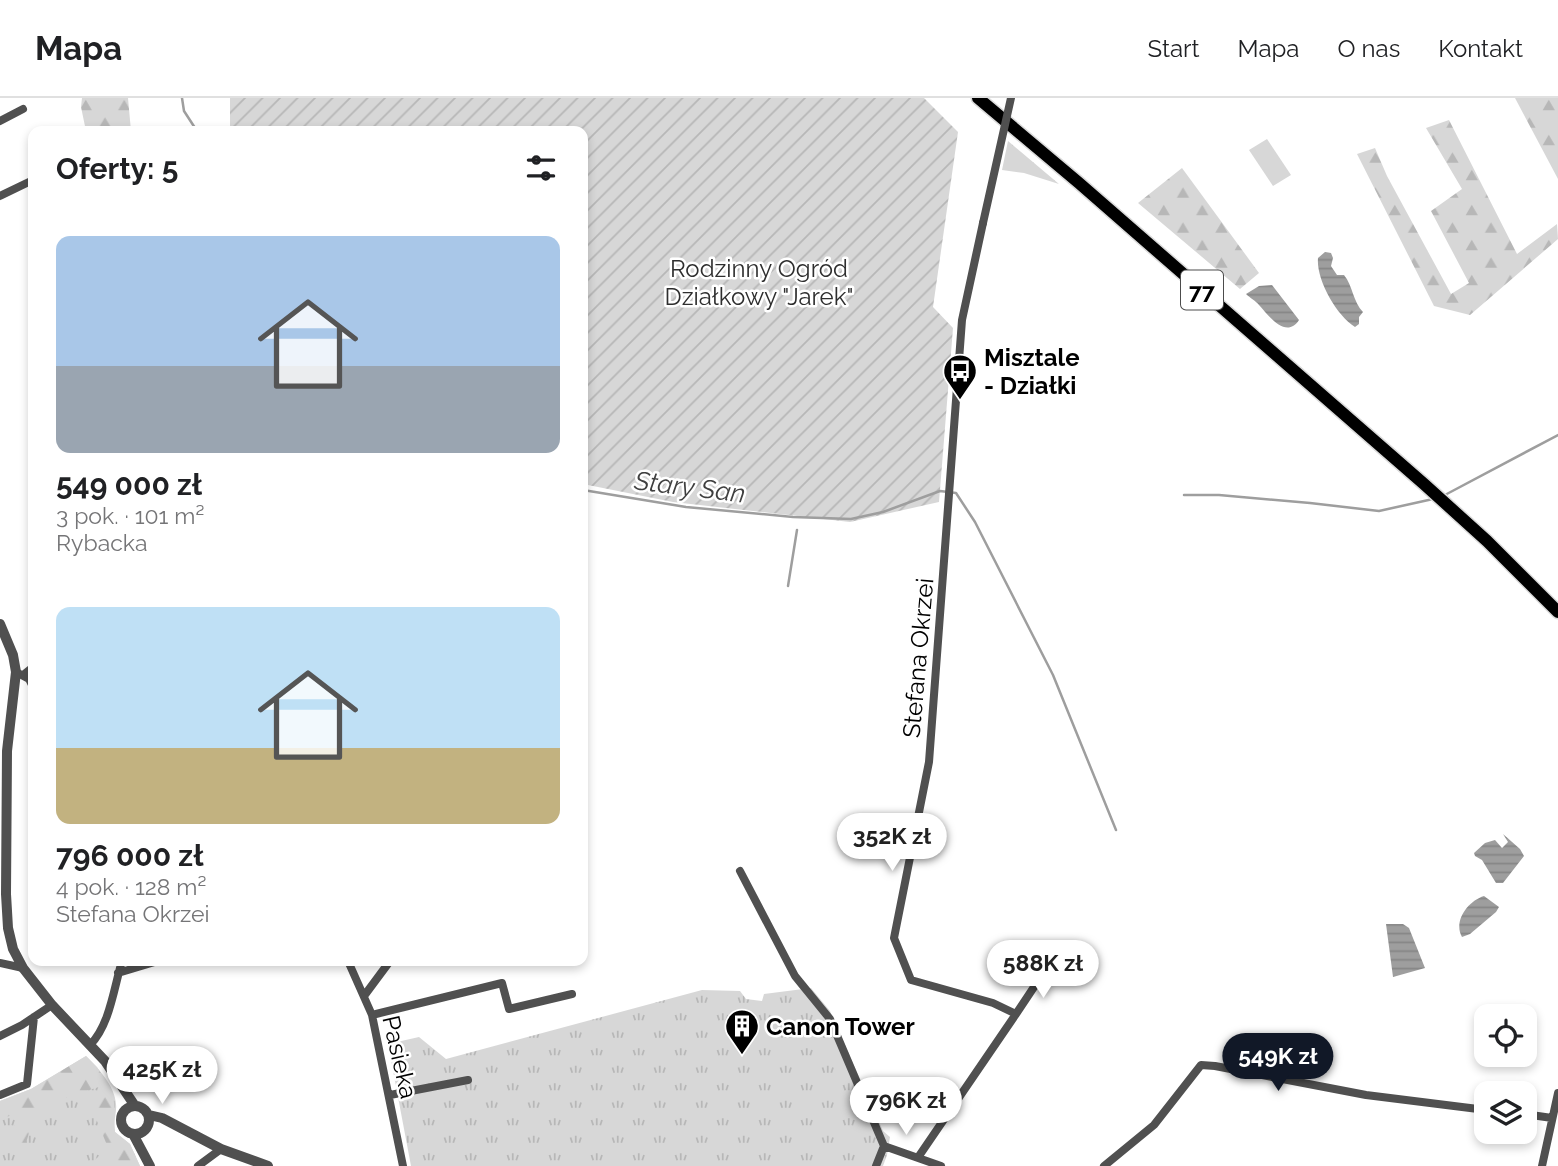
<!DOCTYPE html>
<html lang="pl">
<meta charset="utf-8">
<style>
:root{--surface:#fff;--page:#f2f2f2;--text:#202124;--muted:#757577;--line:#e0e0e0;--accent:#111827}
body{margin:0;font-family:Raleway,sans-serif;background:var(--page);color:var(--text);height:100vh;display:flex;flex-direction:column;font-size:26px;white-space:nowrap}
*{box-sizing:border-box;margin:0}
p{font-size:23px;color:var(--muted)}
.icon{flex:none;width:38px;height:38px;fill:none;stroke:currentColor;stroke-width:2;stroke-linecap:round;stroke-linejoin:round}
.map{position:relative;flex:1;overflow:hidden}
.side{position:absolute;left:28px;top:28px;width:560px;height:840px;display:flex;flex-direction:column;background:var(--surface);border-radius:14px;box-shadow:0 4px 10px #0003}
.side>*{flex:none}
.tools{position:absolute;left:1474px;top:906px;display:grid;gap:14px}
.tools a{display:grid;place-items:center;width:63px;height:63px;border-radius:14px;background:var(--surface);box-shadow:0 4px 10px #0003;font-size:35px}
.price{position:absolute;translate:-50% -60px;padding:0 16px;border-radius:24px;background:#fff;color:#222;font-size:23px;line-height:46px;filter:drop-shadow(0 2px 4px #0008)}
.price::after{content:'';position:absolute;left:50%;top:42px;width:21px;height:16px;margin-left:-10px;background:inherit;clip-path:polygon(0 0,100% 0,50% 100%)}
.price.current{background:var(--accent);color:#fff}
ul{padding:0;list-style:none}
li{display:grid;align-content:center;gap:14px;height:371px;padding:0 28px}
li span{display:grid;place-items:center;height:217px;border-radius:14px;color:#555}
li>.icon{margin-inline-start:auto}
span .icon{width:126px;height:126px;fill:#fffc;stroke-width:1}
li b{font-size:30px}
h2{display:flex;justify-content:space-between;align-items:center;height:84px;padding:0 28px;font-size:30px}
header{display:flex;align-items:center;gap:42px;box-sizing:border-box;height:98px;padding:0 35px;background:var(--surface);border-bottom:2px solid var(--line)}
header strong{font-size:33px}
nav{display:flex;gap:38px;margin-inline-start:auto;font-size:24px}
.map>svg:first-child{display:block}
.grass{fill:url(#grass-tufts)}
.forest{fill:url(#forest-firs)}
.garden{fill:url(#garden-furrows)}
.pitch{fill:#d7d7d7}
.water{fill:url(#water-rules)}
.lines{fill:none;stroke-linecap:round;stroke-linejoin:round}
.stream{stroke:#9e9e9e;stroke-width:2.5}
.primary-casing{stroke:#dbdbdb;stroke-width:15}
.minor{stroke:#505050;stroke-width:8}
.tertiary{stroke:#505050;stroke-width:10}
.primary{stroke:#000;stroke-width:12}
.minor-bridge{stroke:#505050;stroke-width:8}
.labels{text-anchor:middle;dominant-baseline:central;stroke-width:5;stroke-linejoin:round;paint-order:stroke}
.shield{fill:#fff;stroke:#4c4c4c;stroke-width:2}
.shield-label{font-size:23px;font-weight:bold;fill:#000}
.park-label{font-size:24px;fill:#2e2e2e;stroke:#fff}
.poi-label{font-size:24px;font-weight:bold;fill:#000;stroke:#fff;text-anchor:start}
.street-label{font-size:24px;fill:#000;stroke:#fff}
.water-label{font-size:26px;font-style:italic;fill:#3f3f3f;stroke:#fff}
</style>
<header>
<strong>Mapa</strong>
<nav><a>Start</a><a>Mapa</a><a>O nas</a><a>Kontakt</a></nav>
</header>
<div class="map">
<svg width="1558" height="1068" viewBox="0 0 1558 1068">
<defs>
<pattern id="grass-tufts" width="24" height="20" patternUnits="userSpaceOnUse" patternTransform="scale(1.75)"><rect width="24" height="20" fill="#d7d7d7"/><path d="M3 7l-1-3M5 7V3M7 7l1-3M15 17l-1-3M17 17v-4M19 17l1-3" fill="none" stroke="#b7b7b7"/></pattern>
<pattern id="forest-firs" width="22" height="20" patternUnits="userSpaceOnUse" patternTransform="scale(1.75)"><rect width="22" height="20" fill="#d7d7d7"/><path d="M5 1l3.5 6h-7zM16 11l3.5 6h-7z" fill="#b7b7b7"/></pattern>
<pattern id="garden-furrows" width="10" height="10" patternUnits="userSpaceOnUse" patternTransform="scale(1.75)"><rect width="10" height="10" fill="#d7d7d7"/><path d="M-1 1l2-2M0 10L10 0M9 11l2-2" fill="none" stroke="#b7b7b7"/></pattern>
<pattern id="water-rules" width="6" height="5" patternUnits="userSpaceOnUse" patternTransform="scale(1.75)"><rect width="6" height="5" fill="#9e9e9e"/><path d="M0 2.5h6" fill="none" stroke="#868686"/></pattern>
</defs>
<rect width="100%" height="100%" fill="#fff"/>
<!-- grass -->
<path class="grass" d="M1008,43L1059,86L1024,75L1002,72Z
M811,890L830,913L883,1033L890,1039L887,1057L883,1068H411L388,946L419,939L446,961L702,892L740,893L746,901L762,903L764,896Z
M86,958C98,970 115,988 116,1006C117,1015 113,1022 115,1034L130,1046L140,1068H0V1003L31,991Z"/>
<!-- forest -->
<path class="forest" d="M82,0H128L131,33H86L81,9Z
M1515,0H1558V81Z
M1449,22L1517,156L1557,126L1558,141L1470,217L1434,208L1357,56L1375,50L1387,78L1451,196L1469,185L1431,113L1462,91L1426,30Z
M1182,70L1259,175L1240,191L1138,105Z
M86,958L97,969L108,986L0,1021V1003L31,991Z
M112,993C116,1007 113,1019 115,1034L130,1046L140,1068L89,1067L106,1052L107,1047L92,1011L101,999Z
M33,1022L25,1048L0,1040V1032Z"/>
<!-- garden -->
<path class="garden" d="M230,0H924L958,34L933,209L953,230L939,404L850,424L673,404L583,386V33H233L230,28Z"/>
<!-- pitch -->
<path class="pitch" d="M1267,41L1291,77L1273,88L1249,52Z"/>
<!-- water -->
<path class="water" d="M1325,154L1331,155L1333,160L1331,168L1337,177H1344C1353,188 1353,204 1363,214L1359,219V226L1355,229C1336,217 1316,181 1318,160Z
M1272,187L1299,222C1286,242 1268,217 1259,207C1256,203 1250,200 1246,196L1259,188Z
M1503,736L1520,751L1524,758L1503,785H1496L1482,762L1475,758L1474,755L1485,745L1495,742L1502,750L1508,744Z
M1484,798L1499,809L1496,814L1470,836L1462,839C1453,823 1468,803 1484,798Z
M1386,826H1403L1409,830L1425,870L1393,879Z"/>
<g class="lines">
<!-- stream -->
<path class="stream" d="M182,0L184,13L197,33
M583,392L686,409L793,419L851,421L883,414L940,393L956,395L975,424L1053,577L1116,732
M1184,397H1219L1310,405L1379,413L1433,401
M1443,398L1558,337
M788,488L797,432"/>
<!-- primary casing -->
<g class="primary-casing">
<path id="primary" d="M978,0L1079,85L1424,386L1487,443L1558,514"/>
</g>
<!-- minor -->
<path class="minor" d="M0,23L23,11
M0,98L33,82
M16,574L29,581L33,589
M23,577L33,569
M740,773L795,878L830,921L884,1048L876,1068
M348,863L372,917L403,1068
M0,865L23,870
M118,875L158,863
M364,898L390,863
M1016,916L1046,871
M372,917L502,885L509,911L572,896
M0,938L22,927L52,907
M90,947C110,927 114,889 122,863
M0,997L27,986L34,919
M390,997L468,982
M1524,1016L1552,1020
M884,1048L941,1068
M919,1058L1016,916L993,905L911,882L894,840L929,664L962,222L983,125
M198,1068L221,1051
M1104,1068L1154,1027L1201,967L1215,968L1366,997L1486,1012
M1542,1068L1558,995"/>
<!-- tertiary -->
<path class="tertiary" d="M0,526L13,557L16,574L7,653L6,796L8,830L13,851L23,870L52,907L105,963L135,1008
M121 1022a14 14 0 1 1 28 0a14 14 0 1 1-28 0Z
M149,1017L162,1020L221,1051L268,1068
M133,1036L150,1068"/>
<!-- primary -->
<use href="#primary" class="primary"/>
<!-- minor-bridge -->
<path class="minor-bridge" d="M983,125L1011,0"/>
</g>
<!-- icons -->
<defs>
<g id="bus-pin" transform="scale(1.75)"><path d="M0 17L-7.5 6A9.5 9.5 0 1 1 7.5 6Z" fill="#000" stroke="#fff"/><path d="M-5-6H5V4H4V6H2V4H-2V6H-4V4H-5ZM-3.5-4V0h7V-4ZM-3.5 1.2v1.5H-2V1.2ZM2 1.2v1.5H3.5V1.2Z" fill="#fff"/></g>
<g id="building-pin" transform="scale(1.75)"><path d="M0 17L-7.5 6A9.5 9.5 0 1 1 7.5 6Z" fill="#000" stroke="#fff"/><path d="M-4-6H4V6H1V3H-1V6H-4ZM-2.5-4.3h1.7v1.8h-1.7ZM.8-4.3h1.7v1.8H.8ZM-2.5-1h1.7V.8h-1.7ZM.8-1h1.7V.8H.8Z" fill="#fff"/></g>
</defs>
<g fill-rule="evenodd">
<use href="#bus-pin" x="960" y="273"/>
<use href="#building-pin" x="742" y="928"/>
</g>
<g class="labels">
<!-- shield labels -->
<rect class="shield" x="1181" y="172.5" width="42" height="39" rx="5"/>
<g class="shield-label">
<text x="1202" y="192">77</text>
</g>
<!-- park labels -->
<g class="park-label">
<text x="759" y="170">Rodzinny Ogród<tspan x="759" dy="28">Działkowy "Jarek"</tspan></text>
</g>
<!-- poi labels -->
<g class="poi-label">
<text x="984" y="259">Misztale<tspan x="984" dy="28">- Działki</tspan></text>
<text x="766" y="928">Canon Tower</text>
</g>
<!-- street labels -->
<g class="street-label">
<text transform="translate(918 560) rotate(-85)">Stefana Okrzei</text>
<text transform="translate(400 959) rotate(77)">Pasieka</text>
</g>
<!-- water labels -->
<g class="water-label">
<text transform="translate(690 389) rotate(7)">Stary San</text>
</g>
</g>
</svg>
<div class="tools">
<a><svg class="icon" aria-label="locate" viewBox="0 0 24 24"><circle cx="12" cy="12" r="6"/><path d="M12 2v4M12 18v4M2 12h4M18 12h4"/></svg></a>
<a><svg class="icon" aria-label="layers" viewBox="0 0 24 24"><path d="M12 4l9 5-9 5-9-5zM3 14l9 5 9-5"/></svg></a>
</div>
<b class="price" style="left:892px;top:775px">352K zł</b>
<b class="price" style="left:1043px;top:902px">588K zł</b>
<b class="price current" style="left:1278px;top:995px">549K zł</b>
<b class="price" style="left:162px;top:1008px">425K zł</b>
<b class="price" style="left:906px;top:1039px">796K zł</b>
<section class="side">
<h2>Oferty: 5<svg class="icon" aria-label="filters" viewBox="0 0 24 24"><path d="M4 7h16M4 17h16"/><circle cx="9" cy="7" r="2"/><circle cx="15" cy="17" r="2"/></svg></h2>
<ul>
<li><span style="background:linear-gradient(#a9c7e8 60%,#9aa5b1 0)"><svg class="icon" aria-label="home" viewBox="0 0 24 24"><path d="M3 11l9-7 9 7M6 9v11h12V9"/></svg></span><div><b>549 000 zł</b><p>3 pok. · 101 m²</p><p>Rybacka</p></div></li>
<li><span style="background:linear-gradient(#bfe0f5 65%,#c2b280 0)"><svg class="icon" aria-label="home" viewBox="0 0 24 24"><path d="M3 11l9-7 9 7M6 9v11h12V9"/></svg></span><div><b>796 000 zł</b><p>4 pok. · 128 m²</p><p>Stefana Okrzei</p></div></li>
</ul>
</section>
</div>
